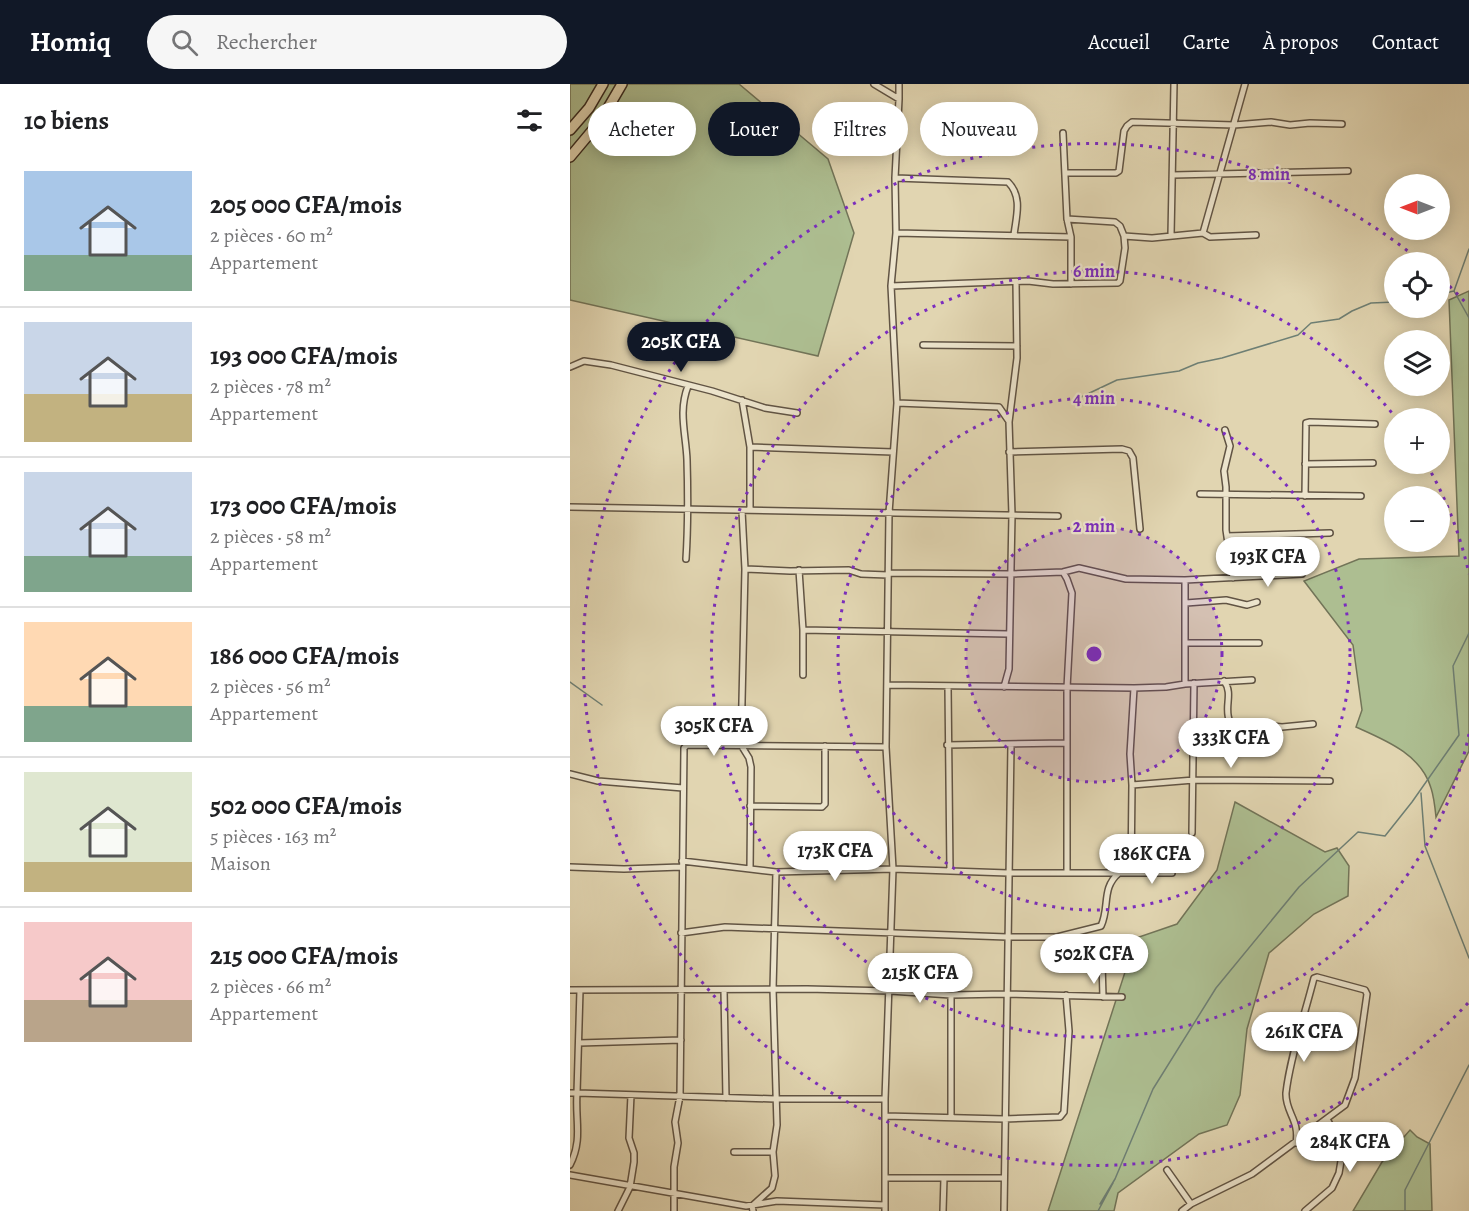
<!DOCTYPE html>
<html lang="fr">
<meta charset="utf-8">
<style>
:root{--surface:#fff;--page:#f6f6f6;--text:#202124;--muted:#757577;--line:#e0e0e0;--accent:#111827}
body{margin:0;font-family:Alegreya,serif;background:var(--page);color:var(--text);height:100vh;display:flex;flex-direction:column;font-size:22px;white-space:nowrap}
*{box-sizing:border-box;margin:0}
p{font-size:20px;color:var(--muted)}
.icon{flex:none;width:33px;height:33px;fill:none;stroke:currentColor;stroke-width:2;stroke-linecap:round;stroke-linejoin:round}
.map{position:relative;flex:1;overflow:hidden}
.details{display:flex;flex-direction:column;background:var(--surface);width:570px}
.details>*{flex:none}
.top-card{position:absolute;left:18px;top:18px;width:570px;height:54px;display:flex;gap:12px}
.needle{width:39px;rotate:270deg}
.controls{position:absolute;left:814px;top:90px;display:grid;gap:12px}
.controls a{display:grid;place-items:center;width:66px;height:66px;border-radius:50%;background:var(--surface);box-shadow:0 3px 15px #0003;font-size:30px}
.price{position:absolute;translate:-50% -51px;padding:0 14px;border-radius:21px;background:#fff;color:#222;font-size:20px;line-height:39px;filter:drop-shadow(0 2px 3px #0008)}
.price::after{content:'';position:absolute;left:50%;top:36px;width:18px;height:14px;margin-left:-9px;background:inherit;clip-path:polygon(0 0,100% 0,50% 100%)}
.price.current{background:var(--accent);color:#fff}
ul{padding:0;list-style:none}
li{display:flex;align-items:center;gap:18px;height:150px;padding:0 24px}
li+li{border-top:2px solid var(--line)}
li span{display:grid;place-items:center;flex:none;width:168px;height:120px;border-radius:0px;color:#555}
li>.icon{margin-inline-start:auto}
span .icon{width:72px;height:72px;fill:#fffc;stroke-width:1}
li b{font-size:26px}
h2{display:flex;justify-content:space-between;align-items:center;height:72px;padding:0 24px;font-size:26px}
.tag{padding:0 21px;border-radius:27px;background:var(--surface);box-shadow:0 3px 15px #0003;font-size:21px;line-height:54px}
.tag.current{background:var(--accent);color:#fff}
header{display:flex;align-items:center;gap:36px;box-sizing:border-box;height:84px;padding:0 30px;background:var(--accent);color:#fff}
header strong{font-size:28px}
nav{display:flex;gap:33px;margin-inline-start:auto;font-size:21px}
.search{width:420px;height:54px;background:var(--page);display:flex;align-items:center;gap:15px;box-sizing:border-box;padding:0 21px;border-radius:33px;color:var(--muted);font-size:22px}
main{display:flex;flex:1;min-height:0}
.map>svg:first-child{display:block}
.green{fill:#adbe91;stroke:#727458;stroke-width:1.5}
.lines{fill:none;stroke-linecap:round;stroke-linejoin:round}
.stream{stroke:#6e7f74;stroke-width:1.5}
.minor-casing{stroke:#615444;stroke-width:8}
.trunk-casing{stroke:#36291f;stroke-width:12}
.minor{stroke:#ece4cc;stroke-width:5}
.trunk{stroke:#e1d5b1;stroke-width:9}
.ring{fill:none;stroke:#7b2cbf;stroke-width:3;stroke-dasharray:3 6}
.centre{fill:#7b2cbf;stroke:#ece4cc;stroke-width:3}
.ring-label{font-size:18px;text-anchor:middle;font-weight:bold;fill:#7b2cbf;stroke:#ece4cc;stroke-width:4.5;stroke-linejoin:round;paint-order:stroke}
</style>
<header>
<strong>Homiq</strong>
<div class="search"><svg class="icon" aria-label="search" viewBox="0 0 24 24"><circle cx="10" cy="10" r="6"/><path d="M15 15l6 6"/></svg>Rechercher</div>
<nav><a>Accueil</a><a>Carte</a><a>À propos</a><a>Contact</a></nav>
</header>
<main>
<section class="details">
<h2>10 biens<svg class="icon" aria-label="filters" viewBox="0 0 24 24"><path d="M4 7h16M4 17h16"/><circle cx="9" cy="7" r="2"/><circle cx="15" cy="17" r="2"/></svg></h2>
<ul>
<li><span style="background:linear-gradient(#a9c7e8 70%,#7fa58c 0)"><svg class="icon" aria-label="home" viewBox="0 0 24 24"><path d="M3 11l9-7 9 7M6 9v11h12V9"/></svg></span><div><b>205 000 CFA/mois</b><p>2 pièces · 60 m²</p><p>Appartement</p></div></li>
<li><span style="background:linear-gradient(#c9d6e8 60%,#c2b280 0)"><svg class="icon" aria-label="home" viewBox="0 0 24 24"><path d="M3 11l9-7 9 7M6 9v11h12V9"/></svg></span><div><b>193 000 CFA/mois</b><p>2 pièces · 78 m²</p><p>Appartement</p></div></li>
<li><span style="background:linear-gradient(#c9d6e8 70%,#7fa58c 0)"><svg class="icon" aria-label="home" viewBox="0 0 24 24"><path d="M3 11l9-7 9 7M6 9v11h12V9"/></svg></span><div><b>173 000 CFA/mois</b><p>2 pièces · 58 m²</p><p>Appartement</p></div></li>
<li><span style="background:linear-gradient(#ffd9b3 70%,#7fa58c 0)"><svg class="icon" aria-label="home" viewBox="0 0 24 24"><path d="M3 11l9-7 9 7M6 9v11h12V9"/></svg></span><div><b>186 000 CFA/mois</b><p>2 pièces · 56 m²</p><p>Appartement</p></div></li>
<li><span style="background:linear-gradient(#dfe7d0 75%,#c2b280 0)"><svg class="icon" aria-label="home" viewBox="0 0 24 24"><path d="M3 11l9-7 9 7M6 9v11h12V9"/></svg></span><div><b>502 000 CFA/mois</b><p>5 pièces · 163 m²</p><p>Maison</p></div></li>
<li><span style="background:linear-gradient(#f6c9c9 65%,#b9a48a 0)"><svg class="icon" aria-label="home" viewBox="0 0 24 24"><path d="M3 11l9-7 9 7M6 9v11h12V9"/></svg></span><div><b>215 000 CFA/mois</b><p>2 pièces · 66 m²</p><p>Appartement</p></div></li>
</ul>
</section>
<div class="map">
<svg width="899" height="1127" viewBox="0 0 899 1127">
<rect width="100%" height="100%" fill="#e1d5b1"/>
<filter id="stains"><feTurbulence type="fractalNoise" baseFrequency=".00333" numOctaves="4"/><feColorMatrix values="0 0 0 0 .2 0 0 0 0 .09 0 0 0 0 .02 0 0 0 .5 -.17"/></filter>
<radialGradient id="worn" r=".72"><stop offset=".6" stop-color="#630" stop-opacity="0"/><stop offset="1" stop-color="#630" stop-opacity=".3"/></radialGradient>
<!-- green -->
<path class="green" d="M0,0H169L258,75L284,149L248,272L0,216Z
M899,207V667L866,733C865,723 864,713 861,704C851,670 815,656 786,643L792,626L783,561L734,497L789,475L889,472L879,216Z
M665,718L755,768L767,764L779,782L778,812L744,830L699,869L677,945L670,1011L657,1041L629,1050L548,1109L544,1127H478L566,854L607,840L647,786Z
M840,1046L847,1053L860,1060L862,1127H783L812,1078Z"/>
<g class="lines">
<!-- stream -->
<path class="stream" d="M899,165L884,207L899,234
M870,210L884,207
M509,314L547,296L609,287L628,279L652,274L728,251L741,239L769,235L782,227L801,219L825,218
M0,598L32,621
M851,709L855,762L899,874
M528,1127L543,1099L530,1120L545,1095L583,1005L646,904L729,803L788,748L815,752L842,718L889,651L883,582L899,549
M835,1127V1106L899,981"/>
<!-- minor casing -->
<g class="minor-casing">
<path id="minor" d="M304,0L329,15L325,94L326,149L321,202L327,319L319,429L316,663L323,785L438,789H602
M329,0V15
M493,49L497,135
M496,89H546L549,87L554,47L557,42L562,38L664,41L701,38L720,41L740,39L772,40
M603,91L778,87
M325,94L438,98C453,113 446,133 444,151
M326,149L501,153L497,135L545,138L550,142L554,152
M633,149L640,153L686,151
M601,151L604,0
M501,200V153
M321,202L458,197L483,200L548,199L550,197L555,164L554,152L582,154L633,149L675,0
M353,261L447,262
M0,283L14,277L41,281L142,307L195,324L227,329
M172,316L180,363V426
M327,319L429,323L438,336
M655,346L660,362L654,387L656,403V446L663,494
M180,363L323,368
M439,368L552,365L559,367L563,374L570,445
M735,380L803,379
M630,410L791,412
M735,412L736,339L740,338L805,340
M0,423L488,432
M172,427L175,485L171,661L179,674L181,683L180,785L206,788L203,905L207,1041L203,1068L205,1092L202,1104L182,1122L183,1127
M657,452L760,449
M116,475C118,443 118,409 117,376C116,350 108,328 118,302
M175,485L220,487L279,486L291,490L318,491
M229,486L233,546L438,550
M493,488L497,495L502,509L497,604V788
M318,489L441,490L493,488L509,484L556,495L615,496L732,490
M615,496V600L682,596
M616,519L656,516L677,521L687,518
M615,559H689
M233,591V546
M654,597C664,610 653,624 660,638L712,643L743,640
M317,601L564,604L596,603L615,600
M378,603L380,787
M434,603L439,585L442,431L439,338L447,274L446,198
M377,661L497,659
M0,690L28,697L113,704
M562,701L624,696L760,697
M180,722L252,723L255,720V662
M622,749L624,599
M112,777L180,785
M0,783L54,785L111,783
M206,788L323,785L315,1015V1127
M561,789L562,701L560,670L564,604
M111,849L155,843L437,853H487L531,842C540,823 531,804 549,789
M532,879L533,913
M0,906L237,905L320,907L381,911L436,910L552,913
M10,906L7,1009L205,1015H315
M154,906L156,1014
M9,959L111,956
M0,1009H7C5,1037 13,1055 0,1081
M315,1032L434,1035L490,1033L494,1028L499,947L496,911
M381,1032V911
M164,1068H203
M597,1086L621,1120
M0,1091L176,1122L207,1117L315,1121
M315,1094H434
M48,1127L60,1103L64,1078V1069L59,1054L61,1011
M104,1127V1083L108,1059L105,1038L110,1012L114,664L117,661L316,663
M373,1127L374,1094
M434,1127L441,661
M612,1127L621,1120L682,1090L775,1021L785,994L797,910L795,906L747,893L744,894C735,930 720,973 716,1009C715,1028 730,1036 726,1059
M735,1127L762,1104L769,1089L773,1065L757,1035"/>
</g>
<!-- trunk casing -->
<g class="trunk-casing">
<path id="trunk" d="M0,46L19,24L33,0
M0,73L31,36L52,0"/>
</g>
<!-- minor -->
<use href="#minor" class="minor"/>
<!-- trunk -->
<use href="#trunk" class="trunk"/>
</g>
<!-- distance rings -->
<circle cx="524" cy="570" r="128" fill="#7b2cbf" fill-opacity=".12"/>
<g class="ring">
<circle cx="524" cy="570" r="128"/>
<circle cx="524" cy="570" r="256"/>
<path d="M899 650A383 383 0 1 1 826 334M857 381A383 383 0 0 1 899 490"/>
<path d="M898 919A511 511 0 1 1 849 176M873 196A511 511 0 0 1 898 221"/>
</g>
<circle cx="524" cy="570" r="9" class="centre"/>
<g class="ring-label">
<text x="699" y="96">8 min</text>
<text x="524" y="193">6 min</text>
<text x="524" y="320">4 min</text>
<text x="524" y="448">2 min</text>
</g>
<rect width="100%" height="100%" filter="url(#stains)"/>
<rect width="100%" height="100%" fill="url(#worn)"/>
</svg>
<div class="controls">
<a><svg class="needle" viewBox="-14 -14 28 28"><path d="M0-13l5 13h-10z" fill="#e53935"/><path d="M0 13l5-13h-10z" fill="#757577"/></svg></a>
<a><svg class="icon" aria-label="locate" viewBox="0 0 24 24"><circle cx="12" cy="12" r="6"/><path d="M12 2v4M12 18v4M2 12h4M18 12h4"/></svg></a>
<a><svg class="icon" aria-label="layers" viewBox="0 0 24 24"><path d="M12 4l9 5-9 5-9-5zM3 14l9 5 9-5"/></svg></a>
<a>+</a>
<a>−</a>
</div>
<b class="price current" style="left:111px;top:289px">205K CFA</b>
<b class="price" style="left:698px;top:504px">193K CFA</b>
<b class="price" style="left:144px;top:673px">305K CFA</b>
<b class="price" style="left:661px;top:685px">333K CFA</b>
<b class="price" style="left:265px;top:798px">173K CFA</b>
<b class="price" style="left:582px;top:801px">186K CFA</b>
<b class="price" style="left:524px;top:901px">502K CFA</b>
<b class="price" style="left:350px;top:920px">215K CFA</b>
<b class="price" style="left:734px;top:979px">261K CFA</b>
<b class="price" style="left:780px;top:1089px">284K CFA</b>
<div class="top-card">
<a class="tag">Acheter</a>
<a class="tag current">Louer</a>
<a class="tag">Filtres</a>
<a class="tag">Nouveau</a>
</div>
</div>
</main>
